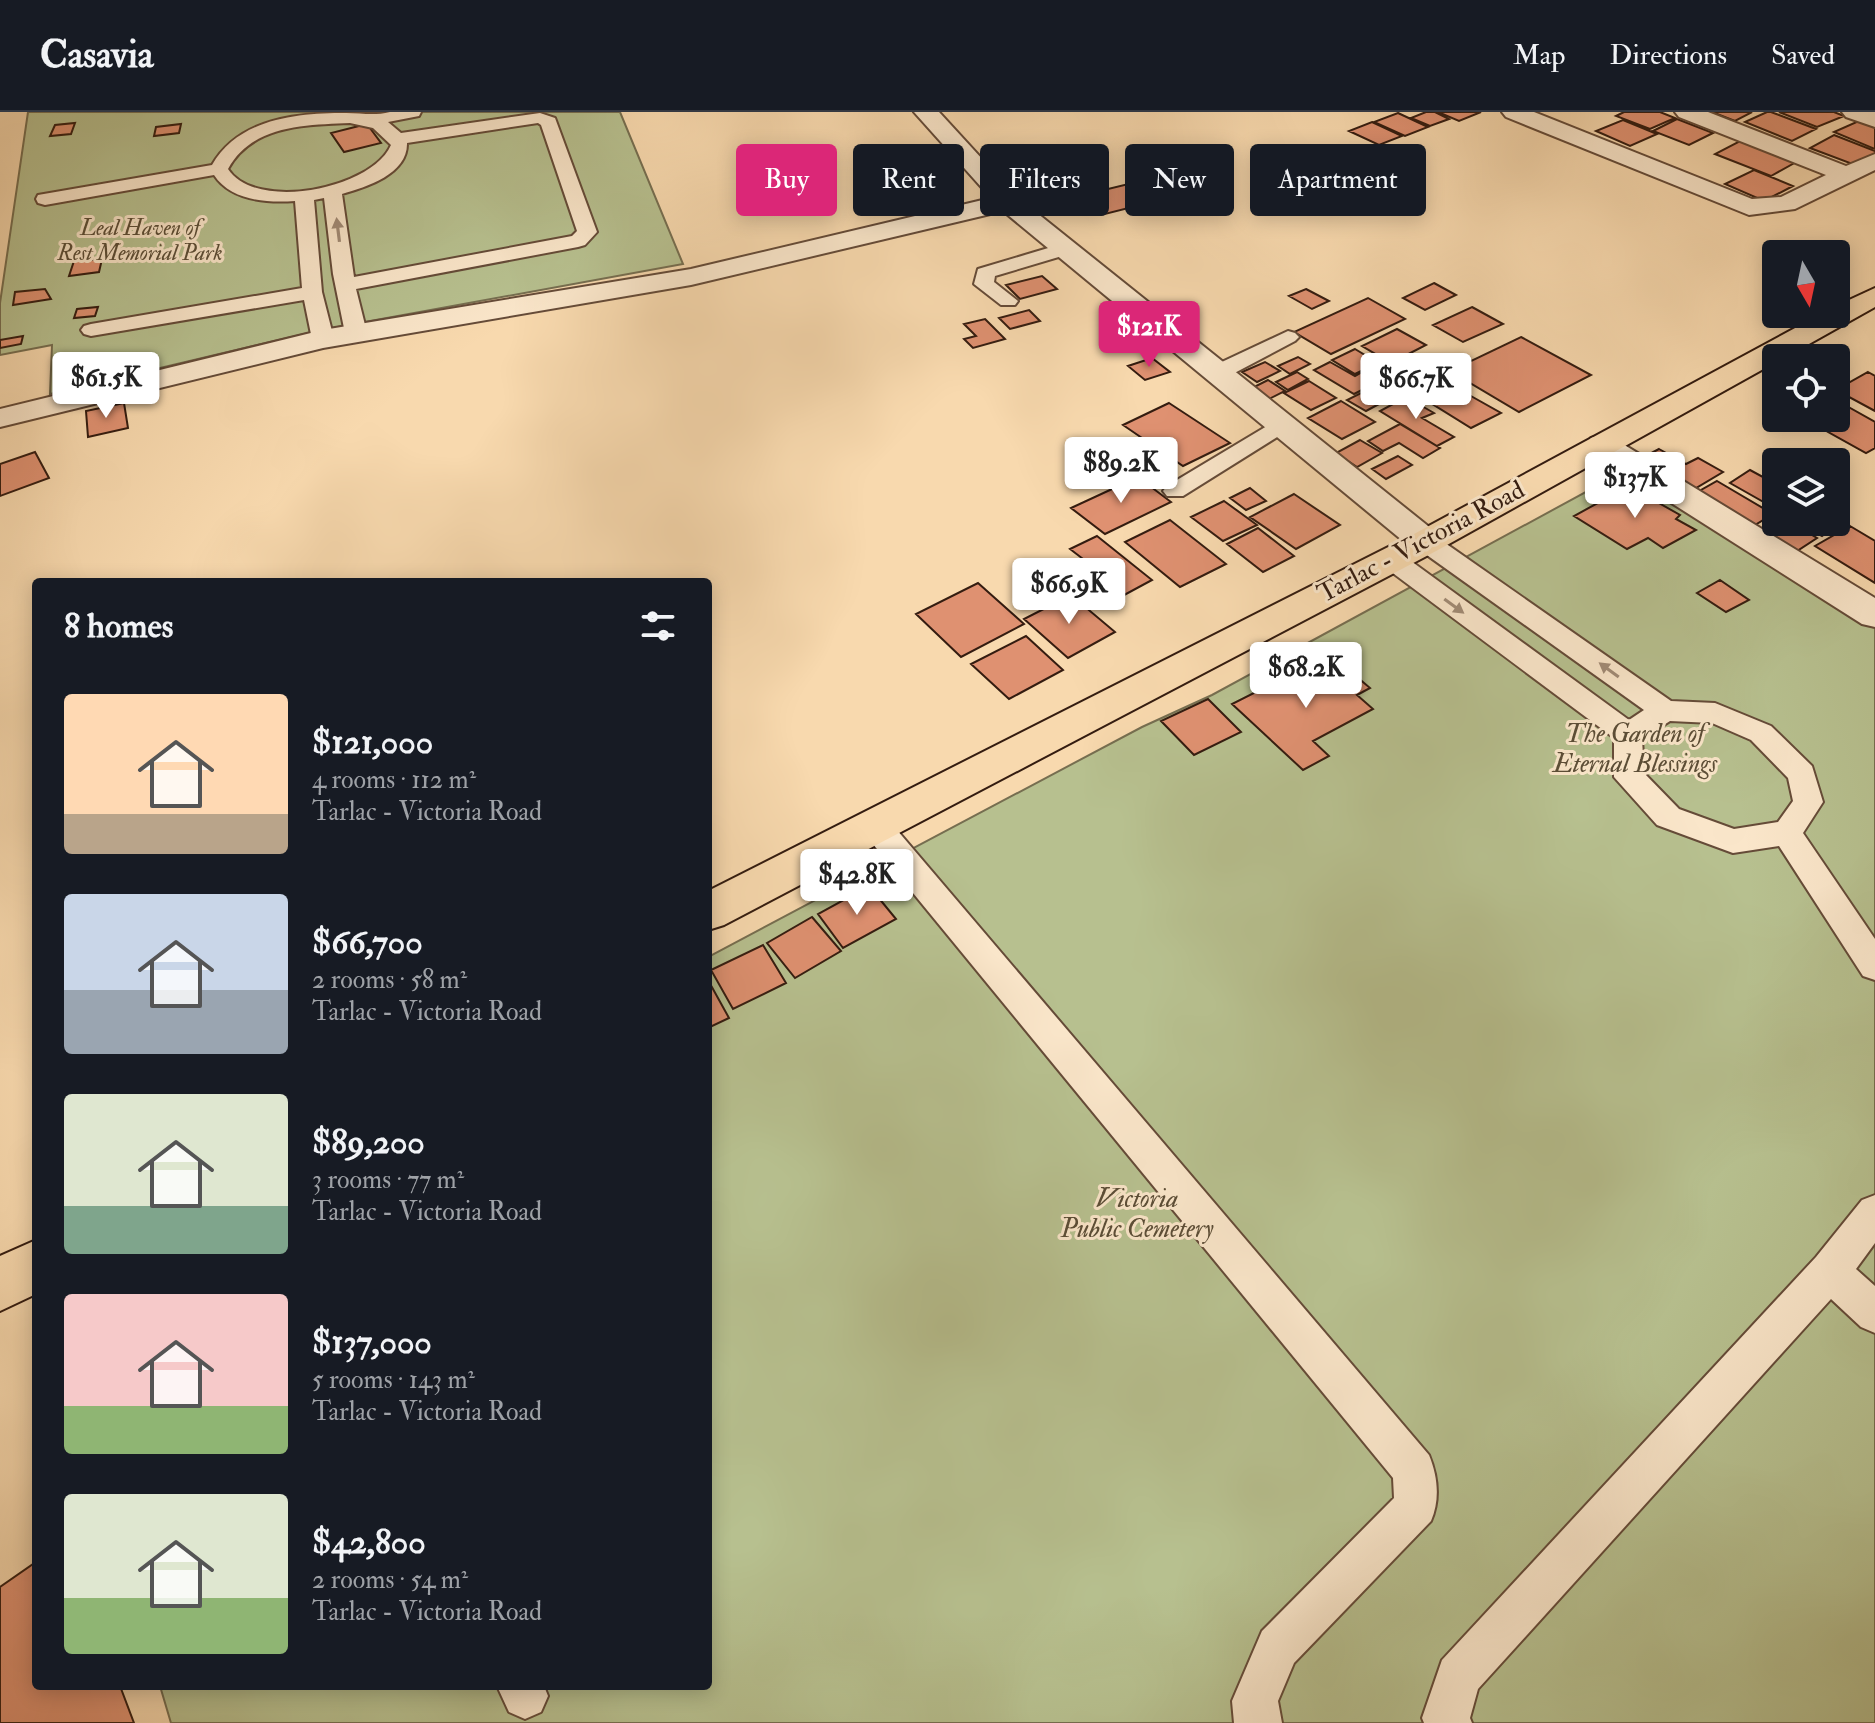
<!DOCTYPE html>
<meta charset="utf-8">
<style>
:root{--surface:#171b24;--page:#242831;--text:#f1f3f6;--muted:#9ea1a6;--line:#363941;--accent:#db2777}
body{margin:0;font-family:"IM FELL Double Pica",serif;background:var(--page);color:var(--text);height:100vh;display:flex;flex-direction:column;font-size:30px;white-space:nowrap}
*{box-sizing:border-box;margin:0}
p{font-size:26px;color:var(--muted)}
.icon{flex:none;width:44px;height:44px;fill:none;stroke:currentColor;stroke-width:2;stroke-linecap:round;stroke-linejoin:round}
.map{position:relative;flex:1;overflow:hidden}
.details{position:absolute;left:32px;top:466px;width:680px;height:1112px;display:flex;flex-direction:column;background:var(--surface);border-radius:8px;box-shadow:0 4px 20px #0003}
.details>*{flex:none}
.top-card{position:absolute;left:736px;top:32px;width:760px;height:72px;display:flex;gap:16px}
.needle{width:52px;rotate:171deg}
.tools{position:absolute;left:1762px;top:128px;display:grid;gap:16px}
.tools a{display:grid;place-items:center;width:88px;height:88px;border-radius:8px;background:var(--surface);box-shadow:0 4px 20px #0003;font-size:40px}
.price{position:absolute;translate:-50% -68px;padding:0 18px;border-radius:8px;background:#fff;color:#222;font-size:26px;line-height:52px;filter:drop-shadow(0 2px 4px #0008)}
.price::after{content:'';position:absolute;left:50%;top:48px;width:24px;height:18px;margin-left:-12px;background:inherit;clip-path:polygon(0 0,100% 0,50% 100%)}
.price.active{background:var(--accent);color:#fff}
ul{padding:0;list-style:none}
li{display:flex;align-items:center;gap:24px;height:200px;padding:0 32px}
li span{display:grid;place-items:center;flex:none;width:224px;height:160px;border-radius:8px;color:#555}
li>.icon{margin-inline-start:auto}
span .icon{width:96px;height:96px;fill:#fffc;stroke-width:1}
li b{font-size:34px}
h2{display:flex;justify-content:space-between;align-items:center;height:96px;padding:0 32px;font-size:34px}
.chip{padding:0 28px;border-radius:8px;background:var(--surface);box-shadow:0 4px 20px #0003;font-size:28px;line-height:72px}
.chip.active{background:var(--accent);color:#fff}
header{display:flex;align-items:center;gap:48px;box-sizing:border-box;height:112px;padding:0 40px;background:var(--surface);border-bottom:2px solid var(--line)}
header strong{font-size:38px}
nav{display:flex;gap:44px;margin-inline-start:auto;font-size:28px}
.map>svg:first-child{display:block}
.green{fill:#b7c08f;stroke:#766e50;stroke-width:2}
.building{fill:#df9171;stroke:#341c10;stroke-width:2}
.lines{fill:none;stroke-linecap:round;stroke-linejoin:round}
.lane-casing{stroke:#654b38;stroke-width:4}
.street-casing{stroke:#654b38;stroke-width:4}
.primary-casing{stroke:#341c10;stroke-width:4}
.lane{fill:#fae6ca;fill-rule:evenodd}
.street{fill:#fae6ca;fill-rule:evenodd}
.primary{fill:#f8d9ae;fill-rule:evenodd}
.oneway{fill:#a18b76}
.labels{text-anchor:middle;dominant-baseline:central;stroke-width:6;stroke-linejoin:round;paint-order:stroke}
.far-park-label{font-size:22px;font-style:italic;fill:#5b4d36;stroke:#fae6ca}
.street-label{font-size:26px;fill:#341c10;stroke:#fae6ca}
.park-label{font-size:26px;font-style:italic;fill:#5b4d36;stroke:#fae6ca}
</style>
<header>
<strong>Casavia</strong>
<nav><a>Map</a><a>Directions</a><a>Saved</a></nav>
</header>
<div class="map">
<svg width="1875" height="1611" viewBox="0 0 1875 1611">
<rect width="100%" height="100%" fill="#f8d9ae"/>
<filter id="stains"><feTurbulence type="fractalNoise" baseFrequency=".0025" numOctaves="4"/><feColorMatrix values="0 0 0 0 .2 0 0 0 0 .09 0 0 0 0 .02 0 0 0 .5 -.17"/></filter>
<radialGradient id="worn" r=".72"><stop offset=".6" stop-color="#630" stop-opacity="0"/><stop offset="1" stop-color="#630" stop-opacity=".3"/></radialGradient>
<!-- green -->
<path class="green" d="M28,0H620L683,152L321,218L50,282L52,233L0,243V191Z
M1630,356L1875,511V1611H171L160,1574H708V845L1142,615L1212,583Z"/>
<!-- building -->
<path class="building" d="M1426,0H1435L1449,7L1430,14L1411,6Z
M1438,0H1481L1459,9Z
M1624,0H1660L1675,6L1650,17L1616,4Z
M1712,0H1752L1735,9Z
M1767,0H1771L1816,17L1792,29L1745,10Z
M1779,0H1834L1844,4L1817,15Z
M1398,1L1428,15L1405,24L1374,10Z
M1677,7L1713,21L1689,33L1653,19Z
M1623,8L1657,22L1630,34L1596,19Z
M1861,8L1875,13V37L1834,20Z
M1372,10L1402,24L1379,33L1349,19Z
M75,11L71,22L50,24L55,13Z
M181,12L179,21L154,24L156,15Z
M367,12L381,31L344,40L331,21Z
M1834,23L1875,39V42L1855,53L1810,36Z
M1742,28L1798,49L1771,64L1715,42Z
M1300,39L1319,45L1291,52L1286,49Z
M1754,58L1793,74L1764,89L1725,72Z
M1149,67L1172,85L1101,103L1079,84Z
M102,147L99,160L69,164L74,149Z
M1042,164L1057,177L1020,187L1006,173Z
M1434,171L1456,183L1425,198L1403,186Z
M45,177L51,187L13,193L15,180Z
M1306,177L1329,189L1312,197L1289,184Z
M1368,186L1405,207L1331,242L1294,220Z
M98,195L95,204L74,206L77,197Z
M1472,195L1503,212L1463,230L1433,213Z
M1029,198L1040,209L1010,217L999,206Z
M985,207L1005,227L973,236L964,227L976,224L964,212Z
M1397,217L1426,233L1391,251L1362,234Z
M23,224L21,232L0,236V228Z
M1521,225L1591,263L1519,300L1450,259Z
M1355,237L1378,251L1355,262L1332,248Z
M1298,245L1310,252L1290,262L1278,254Z
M1152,246L1170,260L1145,268L1128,254Z
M1265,250L1280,259L1257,270L1242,260Z
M1330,250L1355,264L1364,259L1380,269L1354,282L1314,258Z
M1297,260L1308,267L1288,278L1276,270Z
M1868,260L1875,264V299L1836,278Z
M1268,268L1285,279L1269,287L1252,276Z
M1309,269L1336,286L1311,298L1284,281Z
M1375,274L1394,284L1366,299L1347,288Z
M1462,279L1501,301L1471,316L1434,293Z
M1406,285L1434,301L1422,306L1454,325L1437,334L1380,299Z
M1836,288L1875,310V336L1866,341L1803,306H1836Z
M1341,289L1375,310L1342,327L1308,306Z
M124,291L128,316L88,325L86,299Z
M1169,291L1230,331L1183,354L1123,313Z
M1400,312L1440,336L1423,346L1399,331L1383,339L1368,329Z
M1360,328L1382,341L1357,355L1336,341Z
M1659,337L1686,352L1698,346L1723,360L1691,379L1638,348Z
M35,340L49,366L0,384V352Z
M1398,344L1412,353L1386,367L1372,357Z
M1750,358L1776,372V397L1730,371Z
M1138,365L1171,390L1105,422L1071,396Z
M1717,369L1773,402L1750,416L1694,382Z
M1629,374L1680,403L1676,407L1696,418L1663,436L1648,426L1627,437L1574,404Z
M1250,376L1266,389L1246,398L1230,386Z
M1294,382L1340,413L1296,437L1250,405Z
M1224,389L1257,413L1223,429L1191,405Z
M1836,404L1844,408L1822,424L1797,410H1836Z
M1170,408L1226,452L1180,475L1125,430Z
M1780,410H1790L1817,426L1794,441L1760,421Z
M1850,414L1875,429V471L1815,434Z
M1258,416L1294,444L1263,460L1227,432Z
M1097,424L1152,468L1102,495L1062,463L1087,450L1070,437Z
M1720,468L1749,488L1726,500L1697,481Z
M978,471L1024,512L961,545L916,502Z
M1071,483L1115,520L1068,546L1024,507Z
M1026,524L1063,558L1009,587L971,552Z
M1317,549L1331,561L1344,554L1370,576L1357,583L1373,597L1313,629L1329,644L1303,658L1232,592Z
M1208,587L1241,620L1194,643L1161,609Z
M869,774L896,807L843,836L818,802Z
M812,805L841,839L795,866L767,831Z
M763,833L786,871L733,897L711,858Z
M708,868L729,906L708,916Z
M36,1450V1574H120L134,1611H0V1475Z"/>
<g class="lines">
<!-- lane casing -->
<g class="lane-casing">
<path id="lane" d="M390,0H421L419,4L388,10L401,21L540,1L555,6L597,120L585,133L578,135L356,177L367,221L356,227L345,221L333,162L324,86L314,88L322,180L334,227L330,231H316L312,227L304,188L91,224L84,222L81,218L84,214L91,212L302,176L295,89C267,91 231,89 214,63L45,93L38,91L36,87L38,83L212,53C239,6 298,1 346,1C362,1 374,4 390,0ZM350,11L373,16L391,33C372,77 256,100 228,57C252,13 305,13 350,11ZM538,11L541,13L577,119L572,124L354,165L342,82C367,75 408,62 407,31Z
M1065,131L1075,137L1072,141L995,164L994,170L1018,189L1015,193H1001L974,172L978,157Z
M1288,219L1295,221L1299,225L1295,229L1225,266L1217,268L1206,261L1209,256Z
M1282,305L1290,307L1293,312L1290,317L1183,384H1167L1163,379L1167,374Z
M1426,422L1435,424L1671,589L1715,591L1771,614L1812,654L1823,690L1803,721L1875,827V868L1863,864L1779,734L1733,741L1657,713L1614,665V626L1382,453L1378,447L1382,441L1391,439L1400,441L1629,608L1644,598L1417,436L1414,430L1417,424ZM1670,609L1712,611L1751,628L1788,666L1793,689L1778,710L1734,717L1679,697L1644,661L1642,627Z
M874,700L885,704L1429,1343C1438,1365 1440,1388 1431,1409L1294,1551L1278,1589L1282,1611H1234L1232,1589L1262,1519L1394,1386L1393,1366L863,720L859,712L863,704Z
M1875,1083V1131L1856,1157L1875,1174V1221L1861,1215L1831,1187L1478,1577L1470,1606L1472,1611H1424L1422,1606L1442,1548L1816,1145L1862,1088Z
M497,1574H544L548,1584L541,1600L525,1607L509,1600Z"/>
</g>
<!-- street casing -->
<g class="street-casing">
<path id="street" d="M914,0H939L1017,85L1438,422L1443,430L1438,438L1426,441L1414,438L1003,99L691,173L323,236L0,315V297L323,218L691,157L991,86Z
M1502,0H1534L1752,87L1781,85L1826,63L1679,5L1675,0H1708L1846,54L1875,42V58L1795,97L1749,103L1506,5Z
M1842,0H1875V15L1846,5Z
M1602,323L1613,326L1875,486V515L1862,512L1591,340L1586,333L1591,326Z"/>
</g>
<!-- primary casing -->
<g class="primary-casing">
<path id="primary" d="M1875,176V195L1784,246H1776V250L1438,438L724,813L708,818V779L1414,422L1821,202H1836V194Z
M36,1128V1182L0,1199V1144Z"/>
</g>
<!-- lane -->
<use href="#lane" class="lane"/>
<!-- street -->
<use href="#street" class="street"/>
<!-- primary -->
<use href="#primary" class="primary"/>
</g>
<!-- one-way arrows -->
<defs><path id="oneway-solid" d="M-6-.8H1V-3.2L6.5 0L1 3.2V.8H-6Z" transform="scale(2)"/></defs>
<g class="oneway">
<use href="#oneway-solid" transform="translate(338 118) rotate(-97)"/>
<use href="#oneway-solid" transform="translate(1454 494) rotate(36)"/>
<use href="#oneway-solid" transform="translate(1609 558) rotate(-144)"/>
</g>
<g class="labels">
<!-- far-park labels -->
<g class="far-park-label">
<text x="140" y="116">Leal Haven of<tspan x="140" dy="25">Rest Memorial Park</tspan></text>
</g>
<!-- street labels -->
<g class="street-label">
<text transform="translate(1421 430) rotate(-28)">Tarlac - Victoria Road</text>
</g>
<!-- park labels -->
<g class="park-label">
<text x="1635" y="622">The Garden of<tspan x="1635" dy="30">Eternal Blessings</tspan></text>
<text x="1137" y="1087">Victoria<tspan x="1137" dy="30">Public Cemetery</tspan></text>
</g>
</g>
<rect width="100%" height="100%" filter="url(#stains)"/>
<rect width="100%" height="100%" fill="url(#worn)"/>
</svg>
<div class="tools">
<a><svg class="needle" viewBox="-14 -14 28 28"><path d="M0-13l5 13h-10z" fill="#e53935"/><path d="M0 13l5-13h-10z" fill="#9ea1a6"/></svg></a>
<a><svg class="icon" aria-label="locate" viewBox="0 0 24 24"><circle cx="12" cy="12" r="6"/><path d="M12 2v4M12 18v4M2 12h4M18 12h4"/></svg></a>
<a><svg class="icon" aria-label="layers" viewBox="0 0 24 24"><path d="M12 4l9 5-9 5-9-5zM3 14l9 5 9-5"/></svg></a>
</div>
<b class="price active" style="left:1149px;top:257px">$121K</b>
<b class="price" style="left:106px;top:308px">$61.5K</b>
<b class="price" style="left:1416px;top:309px">$66.7K</b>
<b class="price" style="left:1121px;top:393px">$89.2K</b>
<b class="price" style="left:1635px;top:408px">$137K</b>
<b class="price" style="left:1069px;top:514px">$66.9K</b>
<b class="price" style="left:1306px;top:598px">$68.2K</b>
<b class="price" style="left:857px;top:805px">$42.8K</b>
<div class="top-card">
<a class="chip active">Buy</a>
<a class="chip">Rent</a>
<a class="chip">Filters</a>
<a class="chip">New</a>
<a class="chip">Apartment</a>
</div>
<section class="details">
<h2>8 homes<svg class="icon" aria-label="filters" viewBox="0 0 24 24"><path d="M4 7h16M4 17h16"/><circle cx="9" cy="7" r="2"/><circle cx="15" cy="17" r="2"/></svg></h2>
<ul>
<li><span style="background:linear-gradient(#ffd9b3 75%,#b9a48a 0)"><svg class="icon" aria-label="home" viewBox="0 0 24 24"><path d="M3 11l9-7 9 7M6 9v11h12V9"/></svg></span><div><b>$121,000</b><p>4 rooms · 112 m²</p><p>Tarlac - Victoria Road</p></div></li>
<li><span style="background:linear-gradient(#c9d6e8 60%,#9aa5b1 0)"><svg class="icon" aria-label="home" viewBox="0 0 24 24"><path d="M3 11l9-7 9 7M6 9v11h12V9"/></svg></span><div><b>$66,700</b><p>2 rooms · 58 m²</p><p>Tarlac - Victoria Road</p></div></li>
<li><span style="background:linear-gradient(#dfe7d0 70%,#7fa58c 0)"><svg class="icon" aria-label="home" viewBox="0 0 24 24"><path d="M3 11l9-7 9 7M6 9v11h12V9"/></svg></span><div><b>$89,200</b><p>3 rooms · 77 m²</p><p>Tarlac - Victoria Road</p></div></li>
<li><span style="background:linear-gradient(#f6c9c9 70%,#8fb573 0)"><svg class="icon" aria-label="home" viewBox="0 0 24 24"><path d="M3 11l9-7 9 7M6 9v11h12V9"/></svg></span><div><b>$137,000</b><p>5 rooms · 143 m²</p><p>Tarlac - Victoria Road</p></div></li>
<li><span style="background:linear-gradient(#dfe7d0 65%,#8fb573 0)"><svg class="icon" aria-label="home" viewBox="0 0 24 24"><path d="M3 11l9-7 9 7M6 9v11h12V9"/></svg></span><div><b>$42,800</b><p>2 rooms · 54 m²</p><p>Tarlac - Victoria Road</p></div></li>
</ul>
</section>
</div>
